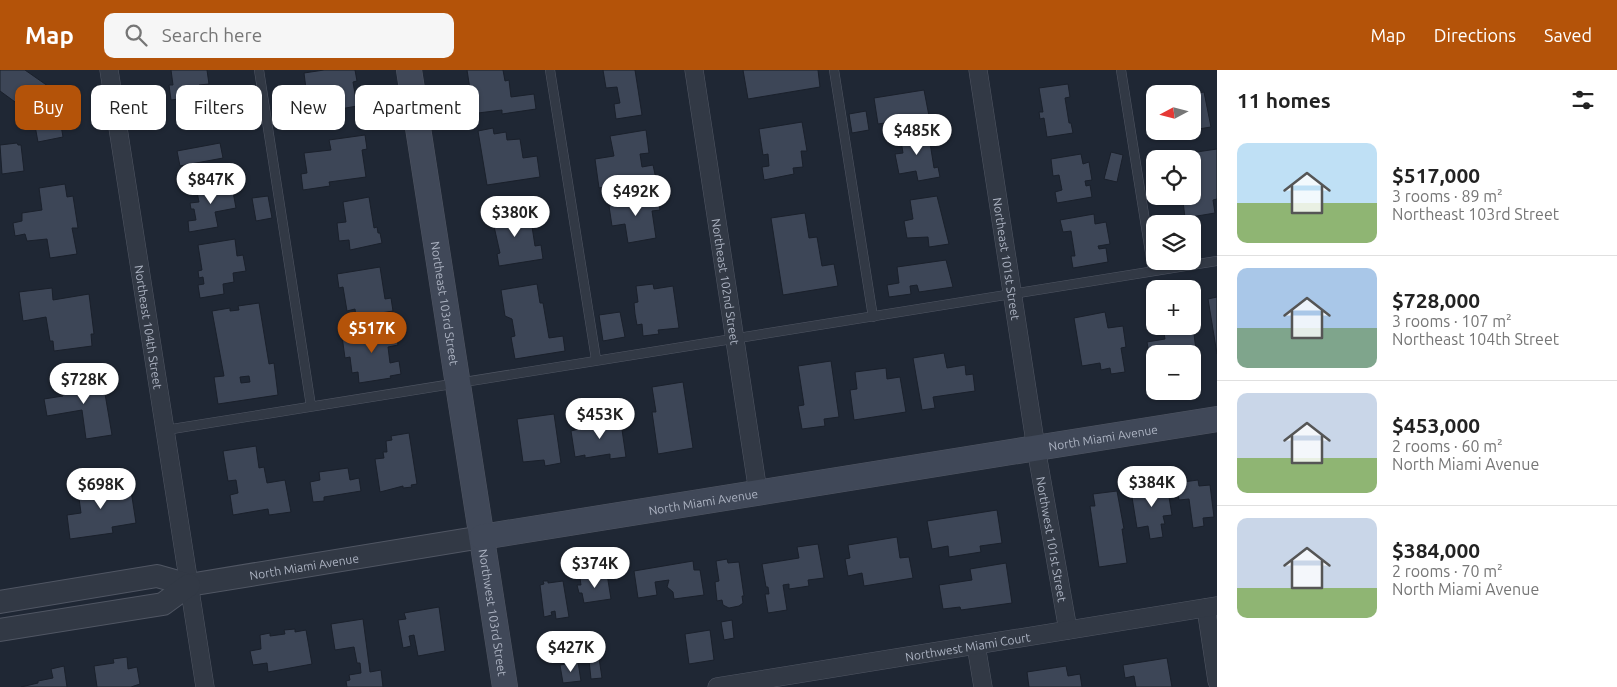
<!DOCTYPE html>
<meta charset="utf-8">
<style>
:root{--surface:#fff;--page:#f6f6f6;--text:#222;--muted:#767676;--line:#e0e0e0;--accent:#b45309}
body{margin:0;font-family:Ubuntu,sans-serif;background:var(--page);color:var(--text);height:100vh;display:flex;flex-direction:column;font-size:19px;white-space:nowrap}
*{box-sizing:border-box;margin:0}
p{font-size:16px;color:var(--muted)}
.icon{flex:none;width:28px;height:28px;fill:none;stroke:currentColor;stroke-width:2;stroke-linecap:round;stroke-linejoin:round}
.map{position:relative;flex:1;overflow:hidden}
.sheet{display:flex;flex-direction:column;background:var(--surface);width:400px}
.sheet>*{flex:none}
.banner{position:absolute;left:15px;top:15px;width:475px;height:45px;display:flex;gap:10px}
.needle{width:32px;rotate:263deg}
.controls{position:absolute;left:1146px;top:15px;display:grid;gap:10px}
.controls a{display:grid;place-items:center;width:55px;height:55px;border-radius:10px;background:var(--surface);box-shadow:0 1px 4px #0004;font-size:25px}
.price{position:absolute;translate:-50% -42px;padding:0 11px;border-radius:18px;background:#fff;color:#222;font-size:16px;line-height:32px;filter:drop-shadow(0 1px 2px #0008)}
.price::after{content:'';position:absolute;left:50%;top:30px;width:15px;height:11px;margin-left:-8px;background:inherit;clip-path:polygon(0 0,100% 0,50% 100%)}
.price.active{background:var(--accent);color:#fff}
ul{padding:0;list-style:none}
li{display:flex;align-items:center;gap:15px;height:125px;padding:0 20px}
li+li{border-top:1px solid var(--line)}
li span{display:grid;place-items:center;flex:none;width:140px;height:100px;border-radius:10px;color:#555}
li>.icon{margin-inline-start:auto}
span .icon{width:60px;height:60px;fill:#fffc;stroke-width:1}
li b{font-size:21px}
h2{display:flex;justify-content:space-between;align-items:center;height:60px;padding:0 20px;font-size:21px}
.pill{padding:0 18px;border-radius:10px;background:var(--surface);box-shadow:0 1px 4px #0004;font-size:18px;line-height:45px}
.pill.active{background:var(--accent);color:#fff}
header{display:flex;align-items:center;gap:30px;box-sizing:border-box;height:70px;padding:0 25px;background:var(--accent);color:#fff}
header strong{font-size:24px}
nav{display:flex;gap:28px;margin-inline-start:auto;font-size:18px}
.search{width:350px;height:45px;background:var(--page);display:flex;align-items:center;gap:12px;box-sizing:border-box;padding:0 18px;border-radius:10px;color:var(--muted);font-size:19px}
main{display:flex;flex:1;min-height:0}
.map>svg:first-child{display:block}
.building{fill:#3d4657;stroke:#1a202b;fill-rule:evenodd}
.lines{fill:none;stroke-linecap:round;stroke-linejoin:round}
.service-casing{stroke:#505663;stroke-width:10}
.minor-casing{stroke:#505663;stroke-width:19}
.tertiary-casing{stroke:#505663;stroke-width:24}
.secondary-casing{stroke:#505663;stroke-width:26}
.service{stroke:#323945;stroke-width:9}
.minor{stroke:#323945;stroke-width:18}
.tertiary{stroke:#323945;stroke-width:22}
.secondary{stroke:#404858;stroke-width:25}
.labels{text-anchor:middle;dominant-baseline:central;stroke-width:4;stroke-linejoin:round;paint-order:stroke}
.street-label{font-size:12px;fill:#acb3c2;stroke:#181e29}
</style>
<header>
<strong>Map</strong>
<div class="search"><svg class="icon" aria-label="search" viewBox="0 0 24 24"><circle cx="10" cy="10" r="6"/><path d="M15 15l6 6"/></svg>Search here</div>
<nav><a>Map</a><a>Directions</a><a>Saved</a></nav>
</header>
<main>
<div class="map">
<svg width="1217" height="617" viewBox="0 0 1217 617">
<rect width="100%" height="100%" fill="#1f2734"/>
<!-- building -->
<path class="building" d="M0,0H25L55,21L63,67L38,72L33,45L0,21Z
M171,0H207L209,14L199,15L201,26L171,30L169,15H173Z
M324,0H355L357,11L353,12L357,36L329,41L331,50L306,53L303,32L314,30L312,18L306,19L304,3Z
M467,0H503L505,11L509,10L511,27L534,24L536,39L502,44V40L478,43L476,32H472Z
M603,0H635L642,45L616,49L614,34L620,33L617,17L606,18Z
M743,0H818L820,17L748,29Z
M1068,14L1070,27L1065,28L1069,53H1071L1073,63L1047,67L1044,48L1040,49L1039,42H1043L1039,18Z
M924,20L929,46L878,54L874,28Z
M1204,22L1211,57L1192,60V24Z
M866,41L869,60L852,63L849,44Z
M802,52L807,81H801L803,97L793,98L794,104L764,110L762,97L769,96L768,84L763,85L759,59Z
M493,58L494,64L506,62L507,70L520,69L523,88L537,86L540,107L487,115L478,61Z
M646,60L649,83L640,84L642,97L653,95L656,109L599,118L595,89L614,86L610,66Z
M928,60L934,98L938,97L940,107L918,111L916,101L899,104L895,84L903,83L900,65Z
M365,65L367,79L362,80L366,107L329,112L330,116L303,120L301,104L307,103L304,83L331,80L329,70Z
M17,73L18,75H21L24,101L2,104L0,75Z
M220,73L223,88L180,96L177,81Z
M1217,79V129L1213,130L1215,143L1185,148L1183,131L1192,130V89H1184L1183,84Z
M1111,82L1123,85L1117,112L1104,109Z
M1081,84L1083,94L1089,92L1092,110L1085,111L1086,116L1090,115L1092,127L1057,133L1055,122L1062,120L1059,105L1053,106L1051,89Z
M231,111L236,138L215,142L218,157L189,162L188,151L196,150L194,139H191L190,133L199,132L196,117Z
M65,114L67,127L73,126L78,158H72L77,184L50,188L47,169L27,171L25,164L15,166L13,153L22,151V143L42,140L39,118Z
M657,124L660,140L652,141L656,168L628,173L625,154L612,156L609,136L620,134V130Z
M268,126L272,148L256,151L252,128Z
M937,126L949,174L929,177L928,167L907,168L904,151L913,149L910,130Z
M369,127L374,158L377,157L378,163H380L382,173L350,180L349,170L339,171L337,153L346,152L343,132Z
M523,138L525,151L531,150L535,176L541,175L543,189L499,196L497,184L500,183L491,143Z
M805,143L809,168L817,167L822,196L834,194L838,216L783,225L771,148Z
M1094,144L1095,154L1106,152L1110,174L1098,176L1099,179L1106,178L1108,192L1073,198L1071,186H1075L1071,161L1063,162L1060,150Z
M235,169L237,186L243,185L246,201L233,203L234,212L223,214L224,224L200,228L198,215L204,214L203,207L199,208L198,201L202,200L198,175Z
M946,190L953,217L919,222L917,215L910,216L911,224L889,227L887,215L899,213L897,197Z
M380,197L385,229L391,228L393,241L356,247L355,239L347,241L343,217L339,218L337,204Z
M537,214L540,233H543L549,268L563,266L565,281L515,289L511,267L515,266L512,249L505,246L501,220Z
M653,214L654,219L673,216L679,258L658,260L659,264L643,266L642,254L637,255L635,244L634,233L638,232L636,216Z
M52,218L53,230L89,224L94,264H91L92,276L54,281L53,271H50L46,247L23,251L19,222Z
M1217,227V284L1208,229Z
M259,233L269,294L274,293L278,325L218,334L214,307L224,306L212,241L230,238V241L239,240L238,236ZM249,306L250,312L241,313L240,307Z
M620,242L625,267L603,271L599,245Z
M1105,242L1108,258L1123,256L1126,277L1121,278L1125,302L1111,304L1110,298L1101,300L1100,293L1082,296L1074,248Z
M1192,247L1197,289L1192,290V284H1155V290L1150,291L1147,272L1165,269L1163,257L1192,256Z
M395,257L398,275L388,277L390,293L399,291L401,304L390,306L391,308L359,313L358,302L352,303L350,287L345,288L342,266Z
M944,283L947,298L965,295L966,305L973,304L975,321L933,327L935,338L922,340L913,288Z
M831,291L839,347L824,349L825,356L802,359L798,336L804,335L798,296Z
M886,298L887,309L900,307L906,342L854,350L850,320L857,319L855,302Z
M102,306L112,365L86,369L82,340L47,346L44,329L63,326L60,312Z
M683,312L693,378L658,384L652,342H656L652,317Z
M554,344L561,393L545,396L544,390L523,392L517,349Z
M620,346L626,387L610,389V384L585,388V385L575,387L571,361L602,353L601,349Z
M409,363L417,414L411,415L412,417L403,418V416L380,422L375,389L384,388L383,382H387L386,371L392,370L391,366Z
M256,376L259,398L264,397L267,413L285,410L291,442L269,445L268,439L233,445L230,425L238,423L236,410L228,411L223,381Z
M348,398L350,410L359,408L361,421L324,427V431L313,432L310,412L320,410L319,402Z
M102,409L104,418L130,414L136,453L112,457L113,463L70,469L67,445L81,443L77,413Z
M1198,410L1199,416L1210,415L1214,447L1203,448L1204,456L1193,458L1189,429L1179,430L1176,413Z
M1154,413L1155,417L1167,415L1172,445L1163,446L1165,454H1161L1163,467L1150,469L1148,456L1137,458L1131,421L1142,419V415Z
M1117,421L1124,459H1122L1127,493L1099,497L1090,436H1095L1093,424Z
M997,440L1002,473L980,476L981,482L949,487L948,476L932,479L927,451Z
M897,467L900,488L909,487L913,508L864,516L862,503L848,506L845,489L850,488L848,475Z
M818,474L824,508L808,510L809,516L789,519V514L783,515L787,540L768,543L765,524H769L768,517H766L762,494L799,488L797,477Z
M727,489L728,493L739,492L744,526H742L743,533L739,536L729,538L723,535L722,530L717,531L715,512L719,511L716,491Z
M693,491L694,500H700L704,525L674,529L673,522L667,517L669,510L655,512L657,525L638,528L634,501Z
M1006,493L1012,533L961,540L960,537L943,539L939,515L972,510L970,499Z
M607,504L611,529L584,533L582,523H579L577,515H581L580,508Z
M543,511H548V513L563,511L569,547L556,549L555,541L551,542L552,545L544,547L540,515L544,514Z
M439,537L445,581L418,586L414,565L409,566L411,576L403,578L398,550L406,549L404,543Z
M363,549L370,602L381,600L383,617H347L346,611L350,610L349,605L361,603L360,593H357L354,577L335,580L331,554Z
M732,550L734,568L724,570L721,552Z
M295,559V562L306,560L312,594L268,602L267,593L253,595L250,581L261,579L260,565L270,563V566L285,564L284,560Z
M710,560L714,590L689,594L685,564Z
M127,587L128,599L137,597L140,614L131,617H97L94,596L114,593L113,589Z
M599,588L602,608L591,609L589,590Z
M1167,588L1172,617H1136L1134,606L1125,608L1123,595Z
M578,592L581,611L563,613L560,595Z
M64,596L67,617H21L38,613V611L53,608L51,599Z
M1066,596L1068,606L1080,604L1082,617H1029L1027,602Z"/>
<g class="lines">
<!-- service casing -->
<g class="service-casing">
<path id="service" d="M259,0L311,336
M550,0L596,289
M834,0L873,247
M1121,0L1153,201
M166,360L1217,191"/>
</g>
<!-- minor casing -->
<g class="minor-casing">
<g id="minor">
<path id="s1" d="M109,0L205,617"/>
<path id="s2" d="M694,0L758,422"/>
<path id="s3" d="M978,0L1036,378L1068,560"/>
<path d="M1206,538L1217,611"/>
<path d="M976,575L983,617"/>
<path id="s4" d="M717,617L1217,536"/>
</g>
</g>
<!-- tertiary casing -->
<g class="tertiary-casing">
<g id="tertiary">
<path id="s5" d="M0,532L157,506L189,515L482,467"/>
<path d="M0,560L163,534L189,515"/>
</g>
</g>
<!-- secondary casing -->
<g class="secondary-casing">
<g id="secondary">
<path id="s6" d="M409,0L505,617"/>
<path id="s7" d="M482,467L1217,349"/>
</g>
</g>
<!-- service -->
<use href="#service" class="service"/>
<!-- minor -->
<use href="#minor" class="minor"/>
<!-- tertiary -->
<use href="#tertiary" class="tertiary"/>
<!-- secondary -->
<use href="#secondary" class="secondary"/>
</g>
<g class="labels">
<!-- street labels -->
<g class="street-label">
<text stroke="none"><textPath href="#s3" startOffset="191">Northeast 101st Street</textPath></text>
<text stroke="none"><textPath href="#s2" startOffset="214">Northeast 102nd Street</textPath></text>
<text stroke="none"><textPath href="#s6" startOffset="236">Northeast 103rd Street</textPath></text>
<text stroke="none"><textPath href="#s1" startOffset="260">Northeast 104th Street</textPath></text>
<text stroke="none"><textPath href="#s7" startOffset="629">North Miami Avenue</textPath></text>
<text stroke="none"><textPath href="#s7" startOffset="224">North Miami Avenue</textPath></text>
<text stroke="none"><textPath href="#s3" startOffset="475">Northwest 101st Street</textPath></text>
<text stroke="none"><textPath href="#s5" startOffset="309">North Miami Avenue</textPath></text>
<text stroke="none"><textPath href="#s6" startOffset="549">Northwest 103rd Street</textPath></text>
<text stroke="none"><textPath href="#s4" startOffset="254">Northwest Miami Court</textPath></text>
</g>
</g>
</svg>
<div class="controls">
<a><svg class="needle" viewBox="-14 -14 28 28"><path d="M0-13l5 13h-10z" fill="#e53935"/><path d="M0 13l5-13h-10z" fill="#767676"/></svg></a>
<a><svg class="icon" aria-label="locate" viewBox="0 0 24 24"><circle cx="12" cy="12" r="6"/><path d="M12 2v4M12 18v4M2 12h4M18 12h4"/></svg></a>
<a><svg class="icon" aria-label="layers" viewBox="0 0 24 24"><path d="M12 4l9 5-9 5-9-5zM3 14l9 5 9-5"/></svg></a>
<a>+</a>
<a>−</a>
</div>
<b class="price" style="left:917px;top:86px">$485K</b>
<b class="price" style="left:211px;top:135px">$847K</b>
<b class="price" style="left:636px;top:147px">$492K</b>
<b class="price" style="left:515px;top:168px">$380K</b>
<b class="price active" style="left:372px;top:284px">$517K</b>
<b class="price" style="left:84px;top:335px">$728K</b>
<b class="price" style="left:600px;top:370px">$453K</b>
<b class="price" style="left:1152px;top:438px">$384K</b>
<b class="price" style="left:101px;top:440px">$698K</b>
<b class="price" style="left:595px;top:519px">$374K</b>
<b class="price" style="left:571px;top:603px">$427K</b>
<div class="banner">
<a class="pill active">Buy</a>
<a class="pill">Rent</a>
<a class="pill">Filters</a>
<a class="pill">New</a>
<a class="pill">Apartment</a>
</div>
</div>
<section class="sheet">
<h2>11 homes<svg class="icon" aria-label="filters" viewBox="0 0 24 24"><path d="M4 7h16M4 17h16"/><circle cx="9" cy="7" r="2"/><circle cx="15" cy="17" r="2"/></svg></h2>
<ul>
<li><span style="background:linear-gradient(#bfe0f5 60%,#8fb573 0)"><svg class="icon" aria-label="home" viewBox="0 0 24 24"><path d="M3 11l9-7 9 7M6 9v11h12V9"/></svg></span><div><b>$517,000</b><p>3 rooms · 89 m²</p><p>Northeast 103rd Street</p></div></li>
<li><span style="background:linear-gradient(#a9c7e8 60%,#7fa58c 0)"><svg class="icon" aria-label="home" viewBox="0 0 24 24"><path d="M3 11l9-7 9 7M6 9v11h12V9"/></svg></span><div><b>$728,000</b><p>3 rooms · 107 m²</p><p>Northeast 104th Street</p></div></li>
<li><span style="background:linear-gradient(#c9d6e8 65%,#8fb573 0)"><svg class="icon" aria-label="home" viewBox="0 0 24 24"><path d="M3 11l9-7 9 7M6 9v11h12V9"/></svg></span><div><b>$453,000</b><p>2 rooms · 60 m²</p><p>North Miami Avenue</p></div></li>
<li><span style="background:linear-gradient(#c9d6e8 70%,#8fb573 0)"><svg class="icon" aria-label="home" viewBox="0 0 24 24"><path d="M3 11l9-7 9 7M6 9v11h12V9"/></svg></span><div><b>$384,000</b><p>2 rooms · 70 m²</p><p>North Miami Avenue</p></div></li>
</ul>
</section>
</main>
